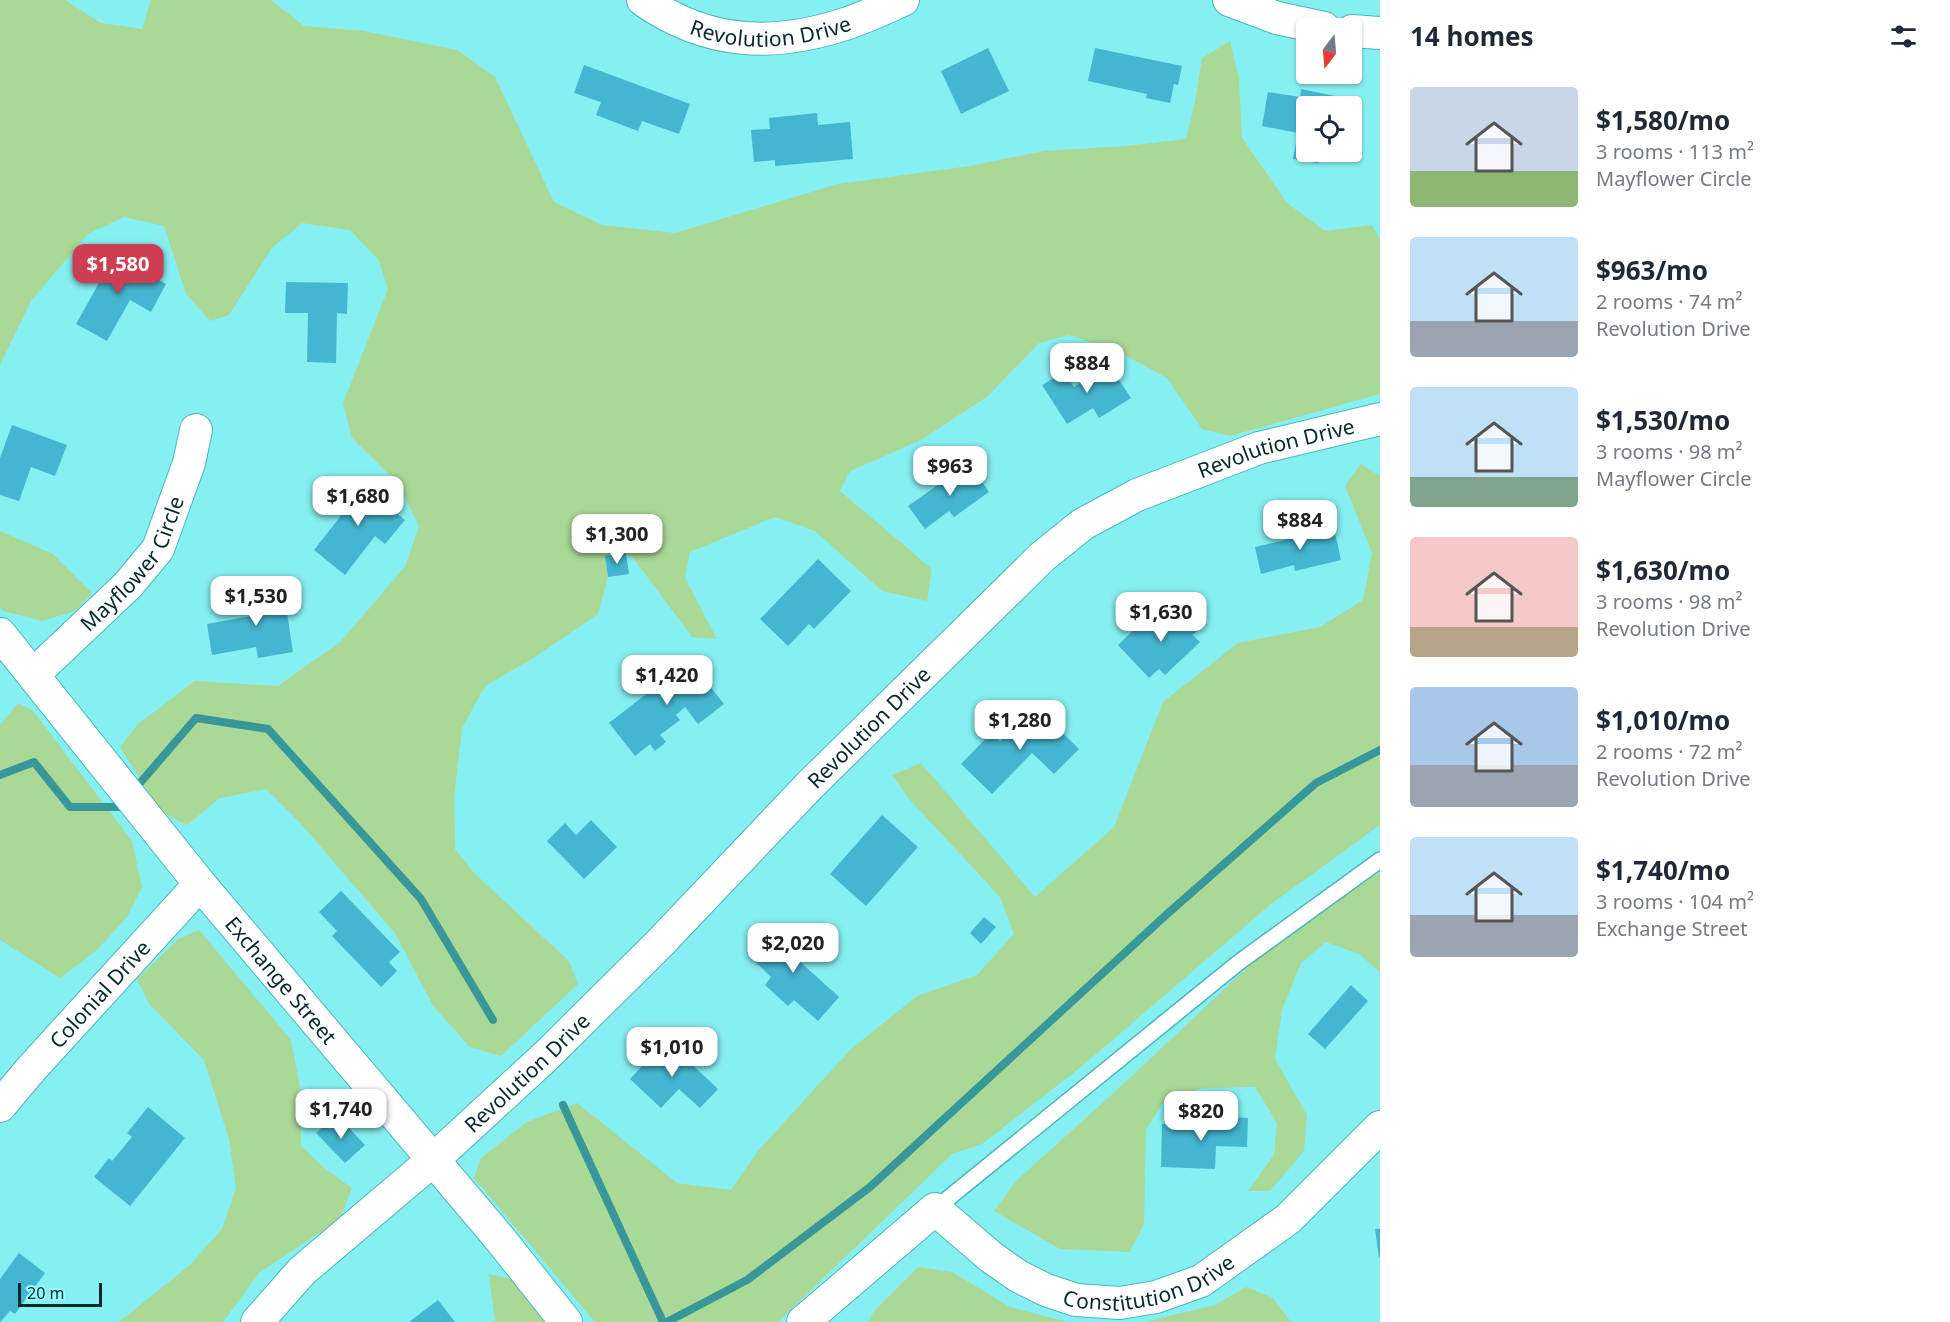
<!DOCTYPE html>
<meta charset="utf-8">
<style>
:root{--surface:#fff;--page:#f6f6f7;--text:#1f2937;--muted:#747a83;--accent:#ce3e52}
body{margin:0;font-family:"Noto Sans",sans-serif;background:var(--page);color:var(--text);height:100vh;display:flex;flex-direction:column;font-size:22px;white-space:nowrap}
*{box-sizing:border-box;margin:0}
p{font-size:20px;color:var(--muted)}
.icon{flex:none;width:33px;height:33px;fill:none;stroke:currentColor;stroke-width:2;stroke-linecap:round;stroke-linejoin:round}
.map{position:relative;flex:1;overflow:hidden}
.details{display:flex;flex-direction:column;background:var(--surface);width:570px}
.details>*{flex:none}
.needle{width:39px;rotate:196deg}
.buttons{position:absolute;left:1296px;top:18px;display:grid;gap:12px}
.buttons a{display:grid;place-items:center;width:66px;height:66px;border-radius:6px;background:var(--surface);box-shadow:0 2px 4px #0004;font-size:30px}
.scale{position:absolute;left:18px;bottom:15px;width:84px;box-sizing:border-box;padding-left:6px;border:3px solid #06292a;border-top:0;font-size:16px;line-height:21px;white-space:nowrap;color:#06292a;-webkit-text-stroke:4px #93fcfe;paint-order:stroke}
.price{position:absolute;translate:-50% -51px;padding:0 14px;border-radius:12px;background:#fff;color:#222;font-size:20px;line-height:39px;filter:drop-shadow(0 2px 3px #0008)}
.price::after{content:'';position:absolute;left:50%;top:36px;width:18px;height:14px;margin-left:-9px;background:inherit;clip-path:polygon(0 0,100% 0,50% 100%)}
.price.active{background:var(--accent);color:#fff}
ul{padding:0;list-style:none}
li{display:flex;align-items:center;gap:18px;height:150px;padding:0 30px}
li span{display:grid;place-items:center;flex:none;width:168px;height:120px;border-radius:6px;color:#555}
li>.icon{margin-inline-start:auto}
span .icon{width:72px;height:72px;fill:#fffc;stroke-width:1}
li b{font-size:26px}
h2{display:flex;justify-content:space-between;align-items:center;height:72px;padding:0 30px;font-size:26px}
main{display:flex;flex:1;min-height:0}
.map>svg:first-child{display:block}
.green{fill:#aad897}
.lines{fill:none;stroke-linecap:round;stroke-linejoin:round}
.stream{stroke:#379799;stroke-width:8}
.building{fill:#45b6d1}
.service-casing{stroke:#4bb7b9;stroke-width:18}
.minor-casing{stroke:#4bb7b9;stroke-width:34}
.service{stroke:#fff;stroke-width:15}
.minor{stroke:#fff;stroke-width:32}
.labels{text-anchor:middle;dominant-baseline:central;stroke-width:4.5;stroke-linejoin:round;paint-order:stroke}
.street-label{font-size:21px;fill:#06292a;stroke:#93fcfe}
</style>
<main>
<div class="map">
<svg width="1380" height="1322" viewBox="0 0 1380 1322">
<rect width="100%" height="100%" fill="#86eff1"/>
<!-- green -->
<path class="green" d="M0,0H65L101,23L142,29L151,0H271L304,26L364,31L457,50L495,77L554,202L602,225L675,233L838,184L970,166L1044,151L1126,146L1186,139L1195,102L1202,58L1230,41L1239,79L1242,138L1287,203L1325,231L1372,225L1380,240V394L1230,436L1202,429L1167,378L1121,353L1069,335L1039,343L988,396L921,440L850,471L840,491L932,569L927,601L882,591L815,531L775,517L690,552L685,578L717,639L692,637L634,559L626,553L605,556L608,577L598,614L535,657L485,686L462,728L454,798L455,849L474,873L569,961L578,984L501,1056L470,1047L433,1006L395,933L302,825L266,789L220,798L187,825L161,812L120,747L138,724L195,681L278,686L340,642L405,567L419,526L398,483L352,438L343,403L388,289L378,259L350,230L302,223L272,248L229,315L210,321L186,294L164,226L124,217L88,234L31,301L0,365Z
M1361,464L1380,476V825L1271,904L1081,1067L982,1144L952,1154L778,1322H595L474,1178L481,1158L527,1122L577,1103L677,1183L731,1190L757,1152L851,1049L917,996L977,975L1014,934L1000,897L910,800L892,775L921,763L1035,897L1114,827L1163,702L1238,643L1320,627L1363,600L1372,553L1345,486Z
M0,531L53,554L92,593L75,611L42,621L3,611L0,607Z
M18,703L33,711L132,841L142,887L127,917L97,950L60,978L0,940V725Z
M1380,873V972L1359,954L1326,942L1301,963L1282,1010L1275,1059L1307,1115L1304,1151L1270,1191H1248L1274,1155L1277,1123L1255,1087L1202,1088L1162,1104L1146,1130L1144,1224L1130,1252L1060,1249L994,1211L1017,1180L1118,1089L1272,944L1361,882Z
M199,930L291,1040L301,1092V1146L324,1168L352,1188L340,1219L259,1273L223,1322H119L190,1265L222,1229L236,1188L229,1139L204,1060L149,1004L137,979L178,939Z
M918,1267L952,1272L1010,1307L1068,1322H868L874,1311Z
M489,1274L511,1279L546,1322H495Z
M1246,1287L1273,1298L1291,1322H1144L1215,1305Z"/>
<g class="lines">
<!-- stream -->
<path class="stream" d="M0,775L34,762L70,807H119L125,800
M134,790L196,718L268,729L421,899L493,1020
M563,1105L663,1322
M667,1322L747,1280L870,1187L1166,915L1316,783L1380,750"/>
</g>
<!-- building -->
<path class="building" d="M988,48L1009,91L961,114L941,71Z
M1095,48L1182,66L1178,85L1174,84L1170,103L1146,98L1147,94L1088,81Z
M584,65L690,104L679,134L642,121L638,131L596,115L601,102L574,93Z
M1301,89L1340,97L1339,106H1306V152H1320L1318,163L1293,159L1298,133L1262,126L1268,92L1300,97Z
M817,113L818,125L850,122L853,159L775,166V160L754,162L751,130L770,129L769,118Z
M108,251L166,284L151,312L130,300L107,341L76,324L99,283L93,279Z
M286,282L348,283L347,314L337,313L336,363L307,362L308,313H285Z
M1109,365L1131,398L1099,418L1093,408L1067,424L1042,385L1064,372L1074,387Z
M12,425L67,445L55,476L31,467L19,501L0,495V458Z
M969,463L989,492L954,517L949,511L925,529L908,506Z
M356,480L405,520L385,544L375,536L345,575L314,550L343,513L336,506Z
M1333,524L1341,560L1295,571L1294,565L1261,574L1255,547L1285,540L1284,536Z
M626,553L629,574L608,577L605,556Z
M818,559L851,591L814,629L809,624L788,646L760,619Z
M283,587L293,652L258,658L256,647L212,655L207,624L251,616L247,593Z
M1175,602L1199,629L1193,635L1200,642L1165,675L1159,669L1149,678L1118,645L1145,619L1162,637L1173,627L1161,615Z
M688,655L695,665L700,661L711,676L705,680L724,704L698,724L685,707L676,715L680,720L660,735L666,742L655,751L650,744L635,756L609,723L668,677L665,672Z
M1035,706L1079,749L1054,774L1032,753L992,794L961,764L991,733L1000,742Z
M882,815L918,847L866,906L830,874Z
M591,820L617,847L584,879L547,841L565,823L576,835Z
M341,891L400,952L389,962L397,971L381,987L332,936L337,931L319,912Z
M984,917L996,927L981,944L970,933Z
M781,924L807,948L797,959L839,997L818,1021L794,1000L788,1006L765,985L771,977L751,958Z
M1351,985L1368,1001L1325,1049L1308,1034Z
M666,1040L718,1089L700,1108L679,1089L661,1108L630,1079Z
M148,1107L185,1138L130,1206L94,1177L109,1158L112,1161L132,1137L127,1133Z
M1213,1116L1248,1118L1247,1147L1216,1146L1215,1169L1161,1167L1162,1124L1213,1126Z
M331,1119L339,1127L344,1123L365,1145L345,1163L316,1133Z
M1375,1229H1380V1257L1379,1258Z
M19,1253L45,1273L15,1314L10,1311L0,1322V1279Z
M438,1300L455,1322H409Z"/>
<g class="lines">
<!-- service casing -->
<g class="service-casing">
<path id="service" d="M935,1209L1238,963L1380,860"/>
</g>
<!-- minor casing -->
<g class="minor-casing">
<g id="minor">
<path id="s1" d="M643,0C707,45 774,48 848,23C866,17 885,8 903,0"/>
<path d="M1229,0L1277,18L1324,28"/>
<path d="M1352,31L1380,33"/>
<path id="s2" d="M0,634L200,884L500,1239L566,1322"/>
<path id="s3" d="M34,674L128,585L158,549L189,463L196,430"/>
<path id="s4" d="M0,1106L32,1068L200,884"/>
<path id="s5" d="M257,1322L302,1271L433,1160L547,1055L660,943L810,785L1042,557L1083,524L1137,495L1259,448L1380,419"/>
<path id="s6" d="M803,1322L935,1209L991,1257L1018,1276L1046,1290L1076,1300L1120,1303L1156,1297L1201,1281L1288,1219L1380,1127"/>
</g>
</g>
<!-- service -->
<use href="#service" class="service"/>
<!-- minor -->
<use href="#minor" class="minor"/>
</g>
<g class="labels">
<!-- street labels -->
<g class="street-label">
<text stroke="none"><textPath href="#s1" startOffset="136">Revolution Drive</textPath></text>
<text stroke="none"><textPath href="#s5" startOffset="1358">Revolution Drive</textPath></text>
<text stroke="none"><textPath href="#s3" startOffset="150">Mayflower Circle</textPath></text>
<text stroke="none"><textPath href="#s5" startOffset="854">Revolution Drive</textPath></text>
<text stroke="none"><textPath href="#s2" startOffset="446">Exchange Street</textPath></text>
<text stroke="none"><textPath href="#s4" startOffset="150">Colonial Drive</textPath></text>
<text stroke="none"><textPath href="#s5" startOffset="368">Revolution Drive</textPath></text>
<text stroke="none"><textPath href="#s6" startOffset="420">Constitution Drive</textPath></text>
</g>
</g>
</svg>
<div class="buttons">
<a><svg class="needle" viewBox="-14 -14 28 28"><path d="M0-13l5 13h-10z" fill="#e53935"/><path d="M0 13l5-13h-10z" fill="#747a83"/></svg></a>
<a><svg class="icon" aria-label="locate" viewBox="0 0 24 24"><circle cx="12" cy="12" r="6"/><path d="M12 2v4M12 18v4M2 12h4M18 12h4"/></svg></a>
</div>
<div class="scale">20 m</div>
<b class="price active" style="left:118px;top:295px">$1,580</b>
<b class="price" style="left:1087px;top:394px">$884</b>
<b class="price" style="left:950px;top:497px">$963</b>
<b class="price" style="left:358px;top:527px">$1,680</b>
<b class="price" style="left:1300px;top:551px">$884</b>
<b class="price" style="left:617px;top:565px">$1,300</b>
<b class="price" style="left:256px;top:627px">$1,530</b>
<b class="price" style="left:1161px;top:643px">$1,630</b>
<b class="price" style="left:667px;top:706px">$1,420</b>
<b class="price" style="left:1020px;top:751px">$1,280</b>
<b class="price" style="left:793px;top:974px">$2,020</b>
<b class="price" style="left:672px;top:1078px">$1,010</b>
<b class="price" style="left:341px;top:1140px">$1,740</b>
<b class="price" style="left:1201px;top:1142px">$820</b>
</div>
<section class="details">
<h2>14 homes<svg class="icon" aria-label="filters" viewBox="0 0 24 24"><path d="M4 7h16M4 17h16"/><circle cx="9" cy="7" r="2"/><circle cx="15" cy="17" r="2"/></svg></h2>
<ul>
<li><span style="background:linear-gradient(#c9d6e8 70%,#8fb573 0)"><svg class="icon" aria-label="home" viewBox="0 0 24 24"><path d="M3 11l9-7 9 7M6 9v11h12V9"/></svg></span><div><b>$1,580/mo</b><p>3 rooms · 113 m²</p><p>Mayflower Circle</p></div></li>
<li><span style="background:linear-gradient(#bfe0f5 70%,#9aa5b1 0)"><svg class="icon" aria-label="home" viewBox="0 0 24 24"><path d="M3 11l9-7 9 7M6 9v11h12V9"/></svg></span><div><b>$963/mo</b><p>2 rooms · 74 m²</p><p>Revolution Drive</p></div></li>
<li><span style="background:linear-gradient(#bfe0f5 75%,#7fa58c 0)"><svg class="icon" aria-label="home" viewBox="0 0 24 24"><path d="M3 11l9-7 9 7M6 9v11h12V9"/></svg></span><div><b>$1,530/mo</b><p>3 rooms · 98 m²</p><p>Mayflower Circle</p></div></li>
<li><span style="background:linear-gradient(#f6c9c9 75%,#b9a48a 0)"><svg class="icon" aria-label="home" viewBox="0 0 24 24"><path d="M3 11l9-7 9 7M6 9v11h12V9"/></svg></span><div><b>$1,630/mo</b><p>3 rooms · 98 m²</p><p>Revolution Drive</p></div></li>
<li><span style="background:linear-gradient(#a9c7e8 65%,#9aa5b1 0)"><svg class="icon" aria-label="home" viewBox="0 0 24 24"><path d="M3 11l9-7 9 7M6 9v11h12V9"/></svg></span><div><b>$1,010/mo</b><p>2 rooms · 72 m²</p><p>Revolution Drive</p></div></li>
<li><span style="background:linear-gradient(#bfe0f5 65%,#9aa5b1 0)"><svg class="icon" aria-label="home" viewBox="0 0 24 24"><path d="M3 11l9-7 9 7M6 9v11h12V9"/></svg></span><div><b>$1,740/mo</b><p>3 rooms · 104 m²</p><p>Exchange Street</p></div></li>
</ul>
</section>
</main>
